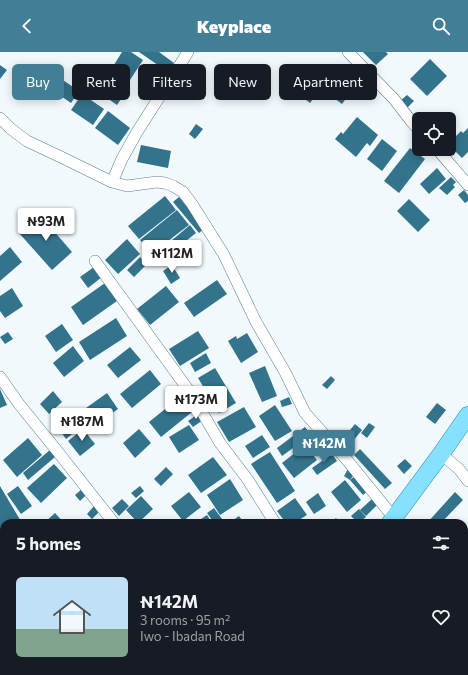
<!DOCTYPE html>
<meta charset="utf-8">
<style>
:root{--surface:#171b24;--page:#242831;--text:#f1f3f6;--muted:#9ea1a6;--accent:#427f96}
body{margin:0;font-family:Commissioner,sans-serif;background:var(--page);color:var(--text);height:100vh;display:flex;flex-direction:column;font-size:15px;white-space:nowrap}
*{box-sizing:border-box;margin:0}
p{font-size:13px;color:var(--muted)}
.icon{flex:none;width:22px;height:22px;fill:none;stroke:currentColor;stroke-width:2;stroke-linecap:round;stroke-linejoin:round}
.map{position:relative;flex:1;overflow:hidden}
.drawer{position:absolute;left:0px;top:467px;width:468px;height:156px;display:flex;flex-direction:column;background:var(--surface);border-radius:12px 12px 0 0;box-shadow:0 2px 10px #0003}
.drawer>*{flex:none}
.top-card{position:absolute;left:12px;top:12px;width:444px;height:36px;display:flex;gap:8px}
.tools{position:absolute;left:412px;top:60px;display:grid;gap:8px}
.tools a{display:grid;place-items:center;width:44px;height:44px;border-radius:6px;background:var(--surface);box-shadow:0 2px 10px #0003;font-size:20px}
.price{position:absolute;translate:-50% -34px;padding:0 9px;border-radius:4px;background:#fff;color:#222;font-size:13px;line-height:26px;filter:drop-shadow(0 1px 2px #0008)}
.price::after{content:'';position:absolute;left:50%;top:24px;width:12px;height:9px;margin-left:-6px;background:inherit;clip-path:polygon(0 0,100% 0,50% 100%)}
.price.active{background:var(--accent);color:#fff}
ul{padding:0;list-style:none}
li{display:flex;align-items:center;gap:12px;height:100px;padding:0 16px}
li span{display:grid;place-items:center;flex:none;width:112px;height:80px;border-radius:6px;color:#555}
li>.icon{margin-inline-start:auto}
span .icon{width:48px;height:48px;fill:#fffc;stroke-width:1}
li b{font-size:17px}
h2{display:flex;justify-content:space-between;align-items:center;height:48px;padding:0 16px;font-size:17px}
.tag{padding:0 14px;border-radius:6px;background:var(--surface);box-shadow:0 2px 10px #0003;font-size:14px;line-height:36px}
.tag.active{background:var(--accent);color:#fff}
header{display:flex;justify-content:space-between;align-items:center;height:52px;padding:0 16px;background:var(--accent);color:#fff;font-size:18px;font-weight:800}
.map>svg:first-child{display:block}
.building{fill:#33748c}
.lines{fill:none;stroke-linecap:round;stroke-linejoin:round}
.minor-casing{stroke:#59808f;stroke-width:12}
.primary-casing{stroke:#268eaf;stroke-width:18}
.minor{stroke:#fff;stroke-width:11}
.primary{stroke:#86e1fe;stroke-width:17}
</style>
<header><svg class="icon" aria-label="back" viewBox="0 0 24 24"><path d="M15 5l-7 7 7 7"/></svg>Keyplace<svg class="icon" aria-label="search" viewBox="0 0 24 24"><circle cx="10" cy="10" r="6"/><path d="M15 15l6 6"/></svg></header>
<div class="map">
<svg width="468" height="623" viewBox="0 0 468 623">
<rect width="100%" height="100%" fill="#f1f9fd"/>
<!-- building -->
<path class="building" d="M122,0H131L143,8L130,28L112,16Z
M139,0H159L174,11L168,20Z
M363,0H386L388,2L376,13Z
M430,7L447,24L427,44L410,27Z
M0,13L7,18L0,27Z
M345,17L353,23L355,21L361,26L342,52L327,41Z
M161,18L167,22L164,28L158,23Z
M90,23L102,32L95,42L83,33Z
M57,24L79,39L71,51L49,36Z
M112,24L129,35L117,53L100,41Z
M304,26L319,39L310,51L294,39Z
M82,42L104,57L93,73L71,58Z
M407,43L414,49L407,56L400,49Z
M108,59L130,76L118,93L95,76Z
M357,65L378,83L370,94L367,91L356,105L335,87L341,80L343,82Z
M196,72L203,77L195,87L189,82Z
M468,76V100L462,106L449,93V91L461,79L463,81Z
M382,87L397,99L382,119L367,107Z
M141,93L171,99L168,116L137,110Z
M410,96L425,107L399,141L384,129Z
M437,116L446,127L429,142L420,132Z
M451,125L456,130L453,133L455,135L447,143L439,136Z
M464,138L468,143V149L465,151L458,143Z
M165,144L176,158L139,187L128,174Z
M179,145L205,176L199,181L173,150Z
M409,147L430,168L418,180L397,159Z
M177,158L189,173L151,202L140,188Z
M40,163L72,200L52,218L19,181Z
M190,173L196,181L177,196L171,189Z
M127,187L140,202L118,222L105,208Z
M10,195L22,210L0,229V204Z
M140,205L147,212L134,225L127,218Z
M172,213L180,226L171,232L163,219Z
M94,215L102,225L88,236L80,225Z
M217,228L227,242L194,265L184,251Z
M105,231L117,249L83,273L71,255Z
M166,234L179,250L150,273L137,257Z
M12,236L23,254L5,266L0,259V244Z
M116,266L127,284L90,308L79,290Z
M62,272L73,288L56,300L45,284Z
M198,279L209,296L180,314L169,297Z
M8,280L13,287L5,292L0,285Z
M247,281L258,300L241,311L228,289L236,284L237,287Z
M73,294L84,309L64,325L53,311Z
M130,295L141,308L118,326L107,313Z
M206,301L211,311L195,320L190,311Z
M265,314L277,344L262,350L249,321Z
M215,316L236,351L219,361L198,326Z
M150,318L161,332L132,356L120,342Z
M331,324L335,328L327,337L322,333Z
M0,337L7,353L0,356Z
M53,339L62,350L49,362L40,352Z
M107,341L118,357L90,377L79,361Z
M180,345L192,360L161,385L149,370Z
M289,345L292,352L282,355L280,349Z
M437,351L446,358L435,372L426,365Z
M275,353L292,379L275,389L259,364Z
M244,355L256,375L229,390L217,370Z
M72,361L82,374L66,387L56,373Z
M198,362L203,368L193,375L188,369Z
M369,371L375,375L367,386L361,381Z
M355,372L362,378L348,395L341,389Z
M189,373L199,388L179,401L169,385Z
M305,375L311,383L282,404L277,396Z
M83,377L95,392L80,404L68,389Z
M139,377L151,391L135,406L123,391Z
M262,383L270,395L253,406L245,394Z
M28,386L42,403L17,425L3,408Z
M305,393L317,408L294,426L282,411Z
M325,394L330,401L322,407L317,400Z
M360,397L392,431L385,437L354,403Z
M50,398L55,405L28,428L23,421Z
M270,400L295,439L277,451L251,412Z
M332,402L337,409L317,423L312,416Z
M213,405L227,423L201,441L188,423Z
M405,407L412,414L404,422L397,414Z
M54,412L67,426L41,451L27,436Z
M166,415L173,422L161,434L154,427Z
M348,417L355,421L350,428L344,424Z
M356,423L369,438L363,443L350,428Z
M230,427L243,448L220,463L207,443Z
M345,428L361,448L347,460L331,440Z
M0,434L22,471H4V489L0,482Z
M18,434L32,454L21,462L7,442Z
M140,434L144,439L136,446L131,441Z
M82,437L87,442L80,449L75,443Z
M189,440L201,455L183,469L171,454Z
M455,440L463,448L441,471H427Z
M318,441L326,454L314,462L306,450Z
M141,444L153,457L138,471L126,458Z
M295,446L307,463L294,471H286L277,459Z
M122,447L129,454L119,464L112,456Z
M372,447L377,453L366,464L360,458Z
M94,454L100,459L92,467L87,462Z
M214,456L222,467L216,471H214L207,461Z
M359,457L366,465L358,471L351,464Z
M55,461L64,471H44Z
M207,463L212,471H195Z
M239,464L244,471H229Z
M336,466L340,471H330Z
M466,480L468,482V492L464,495V481Z
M468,507V518L464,514V511Z
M464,515L468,519V529L464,525Z
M4,517V541L0,537V521Z
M464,545L468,548V568L465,571L464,570Z
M4,559V570L0,566V563Z
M468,584V622L464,617V588Z
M82,619H103L99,623H85Z
M112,619H142L137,623H107Z
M256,619H272L269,623H261Z
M365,619H391L388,623H371Z
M446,619H458L463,623H443Z"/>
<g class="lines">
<!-- minor casing -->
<g class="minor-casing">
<path id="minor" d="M348,0L394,47L411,69L419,78
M0,66L11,77L27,89L61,105L112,130L127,134L157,130L165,131L173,134L183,140L192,152L224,203L256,270L285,320L305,361L347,408L394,466
M437,97L468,133
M112,130L122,107L137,80L188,0
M95,209L192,343L220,391L248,428L275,471
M0,325L19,352L58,400L114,471
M441,402L459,417L468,429
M244,619L249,623"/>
</g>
<!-- primary casing -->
<g class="primary-casing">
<path id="primary" d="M390,471L441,402L468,363
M289,623L292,619"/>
</g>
<!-- minor -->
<use href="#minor" class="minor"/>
<!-- primary -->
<use href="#primary" class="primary"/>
</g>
</svg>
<div class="tools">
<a><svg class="icon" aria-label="locate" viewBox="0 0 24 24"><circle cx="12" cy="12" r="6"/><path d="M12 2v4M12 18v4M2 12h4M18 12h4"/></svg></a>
</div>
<b class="price" style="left:46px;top:190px">₦93M</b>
<b class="price" style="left:172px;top:222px">₦112M</b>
<b class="price" style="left:196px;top:368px">₦173M</b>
<b class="price" style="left:82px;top:390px">₦187M</b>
<b class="price active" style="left:324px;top:412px">₦142M</b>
<div class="top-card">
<a class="tag active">Buy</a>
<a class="tag">Rent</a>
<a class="tag">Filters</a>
<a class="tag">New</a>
<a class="tag">Apartment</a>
</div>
<section class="drawer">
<h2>5 homes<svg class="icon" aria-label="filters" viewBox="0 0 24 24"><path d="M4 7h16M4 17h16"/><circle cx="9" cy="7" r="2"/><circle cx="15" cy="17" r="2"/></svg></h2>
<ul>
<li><span style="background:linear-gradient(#bfe0f5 65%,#7fa58c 0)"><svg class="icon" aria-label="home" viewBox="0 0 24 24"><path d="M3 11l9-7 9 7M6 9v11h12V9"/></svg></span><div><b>₦142M</b><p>3 rooms · 95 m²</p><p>Iwo - Ibadan Road</p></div><svg class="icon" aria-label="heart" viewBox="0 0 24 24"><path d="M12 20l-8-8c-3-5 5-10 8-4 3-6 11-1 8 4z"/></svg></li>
</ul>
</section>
</div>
